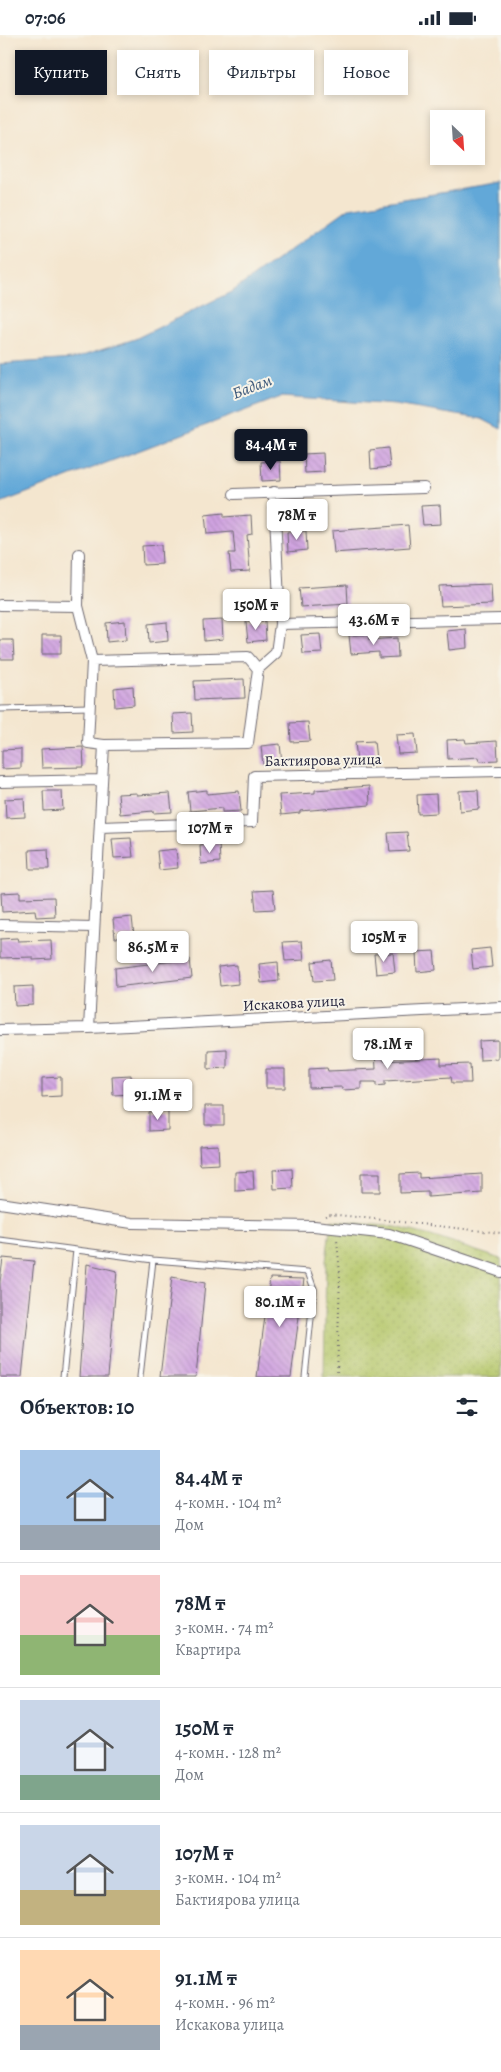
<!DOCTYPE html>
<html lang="ru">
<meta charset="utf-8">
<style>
:root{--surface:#fff;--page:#f6f6f7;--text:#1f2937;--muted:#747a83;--line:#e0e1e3;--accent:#111827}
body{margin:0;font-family:Alegreya,serif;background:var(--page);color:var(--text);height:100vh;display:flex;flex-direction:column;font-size:19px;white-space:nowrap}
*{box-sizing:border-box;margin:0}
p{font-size:16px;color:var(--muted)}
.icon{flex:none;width:28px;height:28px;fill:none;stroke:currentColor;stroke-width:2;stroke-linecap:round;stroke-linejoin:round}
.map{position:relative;height:1342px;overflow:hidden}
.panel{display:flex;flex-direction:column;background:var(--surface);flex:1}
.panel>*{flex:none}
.banner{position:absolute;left:15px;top:15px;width:471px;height:45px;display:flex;gap:10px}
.needle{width:32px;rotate:155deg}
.controls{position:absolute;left:430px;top:75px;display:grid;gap:10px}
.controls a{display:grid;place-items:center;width:55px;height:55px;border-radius:0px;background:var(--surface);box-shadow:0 2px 8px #0003;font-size:25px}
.price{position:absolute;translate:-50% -42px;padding:0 11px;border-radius:5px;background:#fff;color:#222;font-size:16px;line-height:32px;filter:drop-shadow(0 1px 2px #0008)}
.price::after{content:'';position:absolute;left:50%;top:30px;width:15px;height:11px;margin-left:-8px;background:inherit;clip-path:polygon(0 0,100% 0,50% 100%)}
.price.on{background:var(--accent);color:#fff}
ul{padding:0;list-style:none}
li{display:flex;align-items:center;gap:15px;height:125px;padding:0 20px}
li+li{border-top:1px solid var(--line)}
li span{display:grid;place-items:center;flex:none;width:140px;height:100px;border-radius:0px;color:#555}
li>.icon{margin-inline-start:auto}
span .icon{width:60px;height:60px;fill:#fffc;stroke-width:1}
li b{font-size:21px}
h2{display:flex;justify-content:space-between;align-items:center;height:60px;padding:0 20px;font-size:21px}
.tag{padding:0 18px;border-radius:0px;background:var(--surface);box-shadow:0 2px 8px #0003;font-size:18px;line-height:45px}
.tag.on{background:var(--accent);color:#fff}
.status{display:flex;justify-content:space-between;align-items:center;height:35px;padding:0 25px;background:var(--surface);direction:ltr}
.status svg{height:14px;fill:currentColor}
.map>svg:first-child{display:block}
.grass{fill:url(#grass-dots);stroke:#6c7452}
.water{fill:#62a8d8;stroke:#42658a}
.building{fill:url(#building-back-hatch)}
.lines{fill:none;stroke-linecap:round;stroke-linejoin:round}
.lane-casing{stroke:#6c676f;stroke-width:7}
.street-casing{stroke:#6c676f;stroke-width:12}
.path{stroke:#6c676f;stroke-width:2;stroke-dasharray:1 4;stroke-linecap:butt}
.lane{stroke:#fff;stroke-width:5}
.street{stroke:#fff;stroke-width:10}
.labels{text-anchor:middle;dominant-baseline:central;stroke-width:4;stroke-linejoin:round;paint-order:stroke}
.street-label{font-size:15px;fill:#22223b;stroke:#f7f3e8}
.water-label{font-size:16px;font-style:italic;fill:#3c587a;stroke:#f7f3e8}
</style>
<div class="status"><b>07:06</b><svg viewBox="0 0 49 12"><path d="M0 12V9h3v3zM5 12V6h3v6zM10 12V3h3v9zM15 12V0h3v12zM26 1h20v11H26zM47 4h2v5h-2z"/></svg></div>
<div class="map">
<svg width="501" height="1342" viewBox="0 0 501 1342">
<defs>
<pattern id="grass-dots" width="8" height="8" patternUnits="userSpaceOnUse" patternTransform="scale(1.25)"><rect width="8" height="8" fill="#b5c76a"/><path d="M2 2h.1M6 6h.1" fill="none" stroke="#9bab5d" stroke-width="1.8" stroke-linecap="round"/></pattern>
<pattern id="building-back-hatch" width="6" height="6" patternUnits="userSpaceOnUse" patternTransform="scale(1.25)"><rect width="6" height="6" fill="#cfa1e0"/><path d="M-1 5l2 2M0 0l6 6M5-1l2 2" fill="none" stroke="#b18ac1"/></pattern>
</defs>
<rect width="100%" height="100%" fill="#f7f3e8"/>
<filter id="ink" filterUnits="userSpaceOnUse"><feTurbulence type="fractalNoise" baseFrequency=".02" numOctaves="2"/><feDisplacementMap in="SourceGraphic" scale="10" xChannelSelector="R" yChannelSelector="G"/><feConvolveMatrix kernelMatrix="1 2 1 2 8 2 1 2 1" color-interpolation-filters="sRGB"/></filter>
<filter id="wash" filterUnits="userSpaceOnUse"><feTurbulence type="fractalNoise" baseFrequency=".0096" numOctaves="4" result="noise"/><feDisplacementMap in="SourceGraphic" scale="20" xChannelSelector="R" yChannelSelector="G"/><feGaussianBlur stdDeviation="1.12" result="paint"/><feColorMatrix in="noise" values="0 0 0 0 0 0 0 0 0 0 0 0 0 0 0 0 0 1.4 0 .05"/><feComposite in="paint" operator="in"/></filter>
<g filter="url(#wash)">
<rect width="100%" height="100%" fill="#f4e6cf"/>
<!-- grass -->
<path class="grass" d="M331,1185L396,1192L431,1201L501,1224V1342H324L326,1226Z"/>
<!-- water -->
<path class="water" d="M501,148V394L482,384L395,370L281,362L0,468V329L73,324L135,304L233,256L349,173Z"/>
<g id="blocks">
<!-- building -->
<path class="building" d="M388,413L390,432L371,434L370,415Z
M323,418L324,437L305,438L304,419Z
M280,426L281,445L262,446L261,427Z
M440,470L441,489L423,490L421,471Z
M224,478V482L251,480L252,499L247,500L250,536L231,537L229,518H235L233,497L207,499L205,480Z
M408,490L410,512L334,518L332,496Z
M306,496L307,515L288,517L287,497Z
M161,510L162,529L143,530L142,511Z
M491,549L492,569L441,571L439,551Z
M347,550L348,569L301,572L299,553Z
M222,585L223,604L204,606L203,586Z
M125,586L126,605L107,607L106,588Z
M265,586L266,605L248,607L246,587Z
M167,587L168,606L149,608L148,589Z
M466,594L467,613L449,615L447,596Z
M320,599L322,618L303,619L301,600Z
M368,599L369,605L397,603L398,622L379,623V617L351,619L349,600Z
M42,600H61V619H42Z
M0,605H13L14,624H0Z
M244,644L245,663L195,665L194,646Z
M133,651L134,670L115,672L114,653Z
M192,678L193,697L174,698L173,679Z
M308,687L310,706L291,707L290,688Z
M415,699L417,718L398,719L396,700Z
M465,704L466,708L497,706L498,725L480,726L479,722L448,724L447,705Z
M374,706L376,725L357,726L355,707Z
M280,709L282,728L263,730L261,711Z
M83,712L84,732L42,733L41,714Z
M21,714V733L2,734V715Z
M369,751L370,770L300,776V778L281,780L279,760L315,758V755Z
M207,755V759L239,756L241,776L222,777V773L190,776L188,757Z
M478,755L479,774L460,776L459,756Z
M43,756H62L63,775L44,776Z
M137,758V760L170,758L172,777L153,778V776L120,779L118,759Z
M436,759L437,778L418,779L417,760Z
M24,763L25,782L6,783L5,764Z
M407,797L409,816L390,817L388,798Z
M131,803L133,822L114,823L112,804Z
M219,808L220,827L201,829L200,810Z
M48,814L49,834H30L29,815Z
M176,814L178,833L159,835L157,816Z
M273,855L275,874L256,875L254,856Z
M20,857V863L54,862L55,881L36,882L35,875L2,877L1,858Z
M132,882L134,901L115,903L113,884Z
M17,903L18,906L51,905L52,924L33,925V922L0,923V904Z
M302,906L304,925L285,926L283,907Z
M490,913L492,932L473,934L471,915Z
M434,916L436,935L417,937L416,917Z
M393,918L395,937L376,939L374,919Z
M190,924L192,943L116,952L115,933Z
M331,925L333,945L314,946L312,927Z
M278,927L279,946L261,948L259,929Z
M237,930L238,949L220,951L218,932Z
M33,951V970L15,971L14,952Z
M383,996L384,1026L441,1023V1030L470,1029L471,1048H452L451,1042L385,1046V1050L376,1051V1047H361V1054L342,1055V1052L309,1053V1034L327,1033L328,1036L376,1034L375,1016H365L364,997Z
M498,1005V1024L480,1025L479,1006Z
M227,1014V1033L208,1034V1015Z
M266,1034H285V1053H266Z
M131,1040L132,1059L113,1060L112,1041Z
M61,1042V1061L42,1062V1043Z
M205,1071H224V1090H205Z
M168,1076V1095L149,1096V1077Z
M218,1110L219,1129L200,1130L199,1111Z
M292,1134L293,1153L274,1154L273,1135Z
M253,1136L254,1155L235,1156V1137Z
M361,1138H380V1157H361Z
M419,1138V1143L482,1139V1158L428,1162V1157L400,1158V1139Z
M3,1223L34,1226L22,1342H0V1247Z
M87,1229L117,1236L108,1342H79Z
M172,1242L205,1248L196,1342H160Z
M270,1243L304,1244L291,1342H257Z"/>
</g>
</g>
<g filter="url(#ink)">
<use href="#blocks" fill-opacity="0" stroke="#6c676f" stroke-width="1"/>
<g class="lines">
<!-- lane casing -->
<g class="lane-casing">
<path id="lane" d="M0,674L90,672
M0,1205L153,1225L308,1237L314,1254L305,1342
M63,1342L76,1215
M140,1342L153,1225"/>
</g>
<!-- street casing -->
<g class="street-casing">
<path id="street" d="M234,459L424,453
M79,519L78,571L92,626L88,708L104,710L89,993
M0,570L78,571
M280,589L501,584
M92,626L248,622L258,634
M104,710L248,708L258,634L276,618L280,589L274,457
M0,747L102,745
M100,792L252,787L254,741L501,736
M0,890L94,892
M0,995L89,993L501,972
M0,1168L132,1188L314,1191L389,1199L501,1237"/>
</g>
<!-- path -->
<path class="path" d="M325,1181L329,1179L501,1198
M337,1342L340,1239L337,1205"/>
<!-- lane -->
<use href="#lane" class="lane"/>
<!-- street -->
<use href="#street" class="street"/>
</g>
</g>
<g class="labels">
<!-- street labels -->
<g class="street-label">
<text transform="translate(323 725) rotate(-1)">Бактиярова улица</text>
<text transform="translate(294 968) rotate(-3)">Искакова улица</text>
</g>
<!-- water labels -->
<g class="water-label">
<text transform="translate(252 352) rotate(-21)">Бадам</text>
</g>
</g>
</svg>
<div class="controls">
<a><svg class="needle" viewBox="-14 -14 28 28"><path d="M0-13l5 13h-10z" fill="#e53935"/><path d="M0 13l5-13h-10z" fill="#747a83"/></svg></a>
</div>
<b class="price on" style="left:271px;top:436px">84.4M ₸</b>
<b class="price" style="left:297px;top:506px">78M ₸</b>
<b class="price" style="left:256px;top:596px">150M ₸</b>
<b class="price" style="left:374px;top:611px">43.6M ₸</b>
<b class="price" style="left:210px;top:819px">107M ₸</b>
<b class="price" style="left:384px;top:928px">105M ₸</b>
<b class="price" style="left:153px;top:938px">86.5M ₸</b>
<b class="price" style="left:388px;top:1035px">78.1M ₸</b>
<b class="price" style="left:158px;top:1086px">91.1M ₸</b>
<b class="price" style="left:280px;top:1293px">80.1M ₸</b>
<div class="banner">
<a class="tag on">Купить</a>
<a class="tag">Снять</a>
<a class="tag">Фильтры</a>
<a class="tag">Новое</a>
</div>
</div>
<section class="panel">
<h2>Объектов: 10<svg class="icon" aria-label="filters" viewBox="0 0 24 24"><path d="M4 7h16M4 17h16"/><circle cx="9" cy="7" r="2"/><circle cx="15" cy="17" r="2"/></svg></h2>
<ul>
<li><span style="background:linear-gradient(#a9c7e8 75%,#9aa5b1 0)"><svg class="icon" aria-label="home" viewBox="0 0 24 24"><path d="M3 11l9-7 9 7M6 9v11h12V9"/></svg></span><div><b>84.4M ₸</b><p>4-комн. · 104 m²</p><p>Дом</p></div></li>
<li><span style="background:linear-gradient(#f6c9c9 60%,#8fb573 0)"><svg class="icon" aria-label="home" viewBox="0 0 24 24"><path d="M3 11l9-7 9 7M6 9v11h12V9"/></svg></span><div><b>78M ₸</b><p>3-комн. · 74 m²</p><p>Квартира</p></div></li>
<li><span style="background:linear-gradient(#c9d6e8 75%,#7fa58c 0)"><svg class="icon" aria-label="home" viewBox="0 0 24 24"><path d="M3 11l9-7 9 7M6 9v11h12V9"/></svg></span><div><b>150M ₸</b><p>4-комн. · 128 m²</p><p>Дом</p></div></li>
<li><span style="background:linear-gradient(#c9d6e8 65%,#c2b280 0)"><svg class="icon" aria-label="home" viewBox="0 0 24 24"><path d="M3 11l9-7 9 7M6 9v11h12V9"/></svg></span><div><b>107M ₸</b><p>3-комн. · 104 m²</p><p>Бактиярова улица</p></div></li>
<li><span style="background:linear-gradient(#ffd9b3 75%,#9aa5b1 0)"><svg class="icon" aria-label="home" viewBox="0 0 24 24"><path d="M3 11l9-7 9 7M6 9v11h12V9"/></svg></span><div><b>91.1M ₸</b><p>4-комн. · 96 m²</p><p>Искакова улица</p></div></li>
</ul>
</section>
